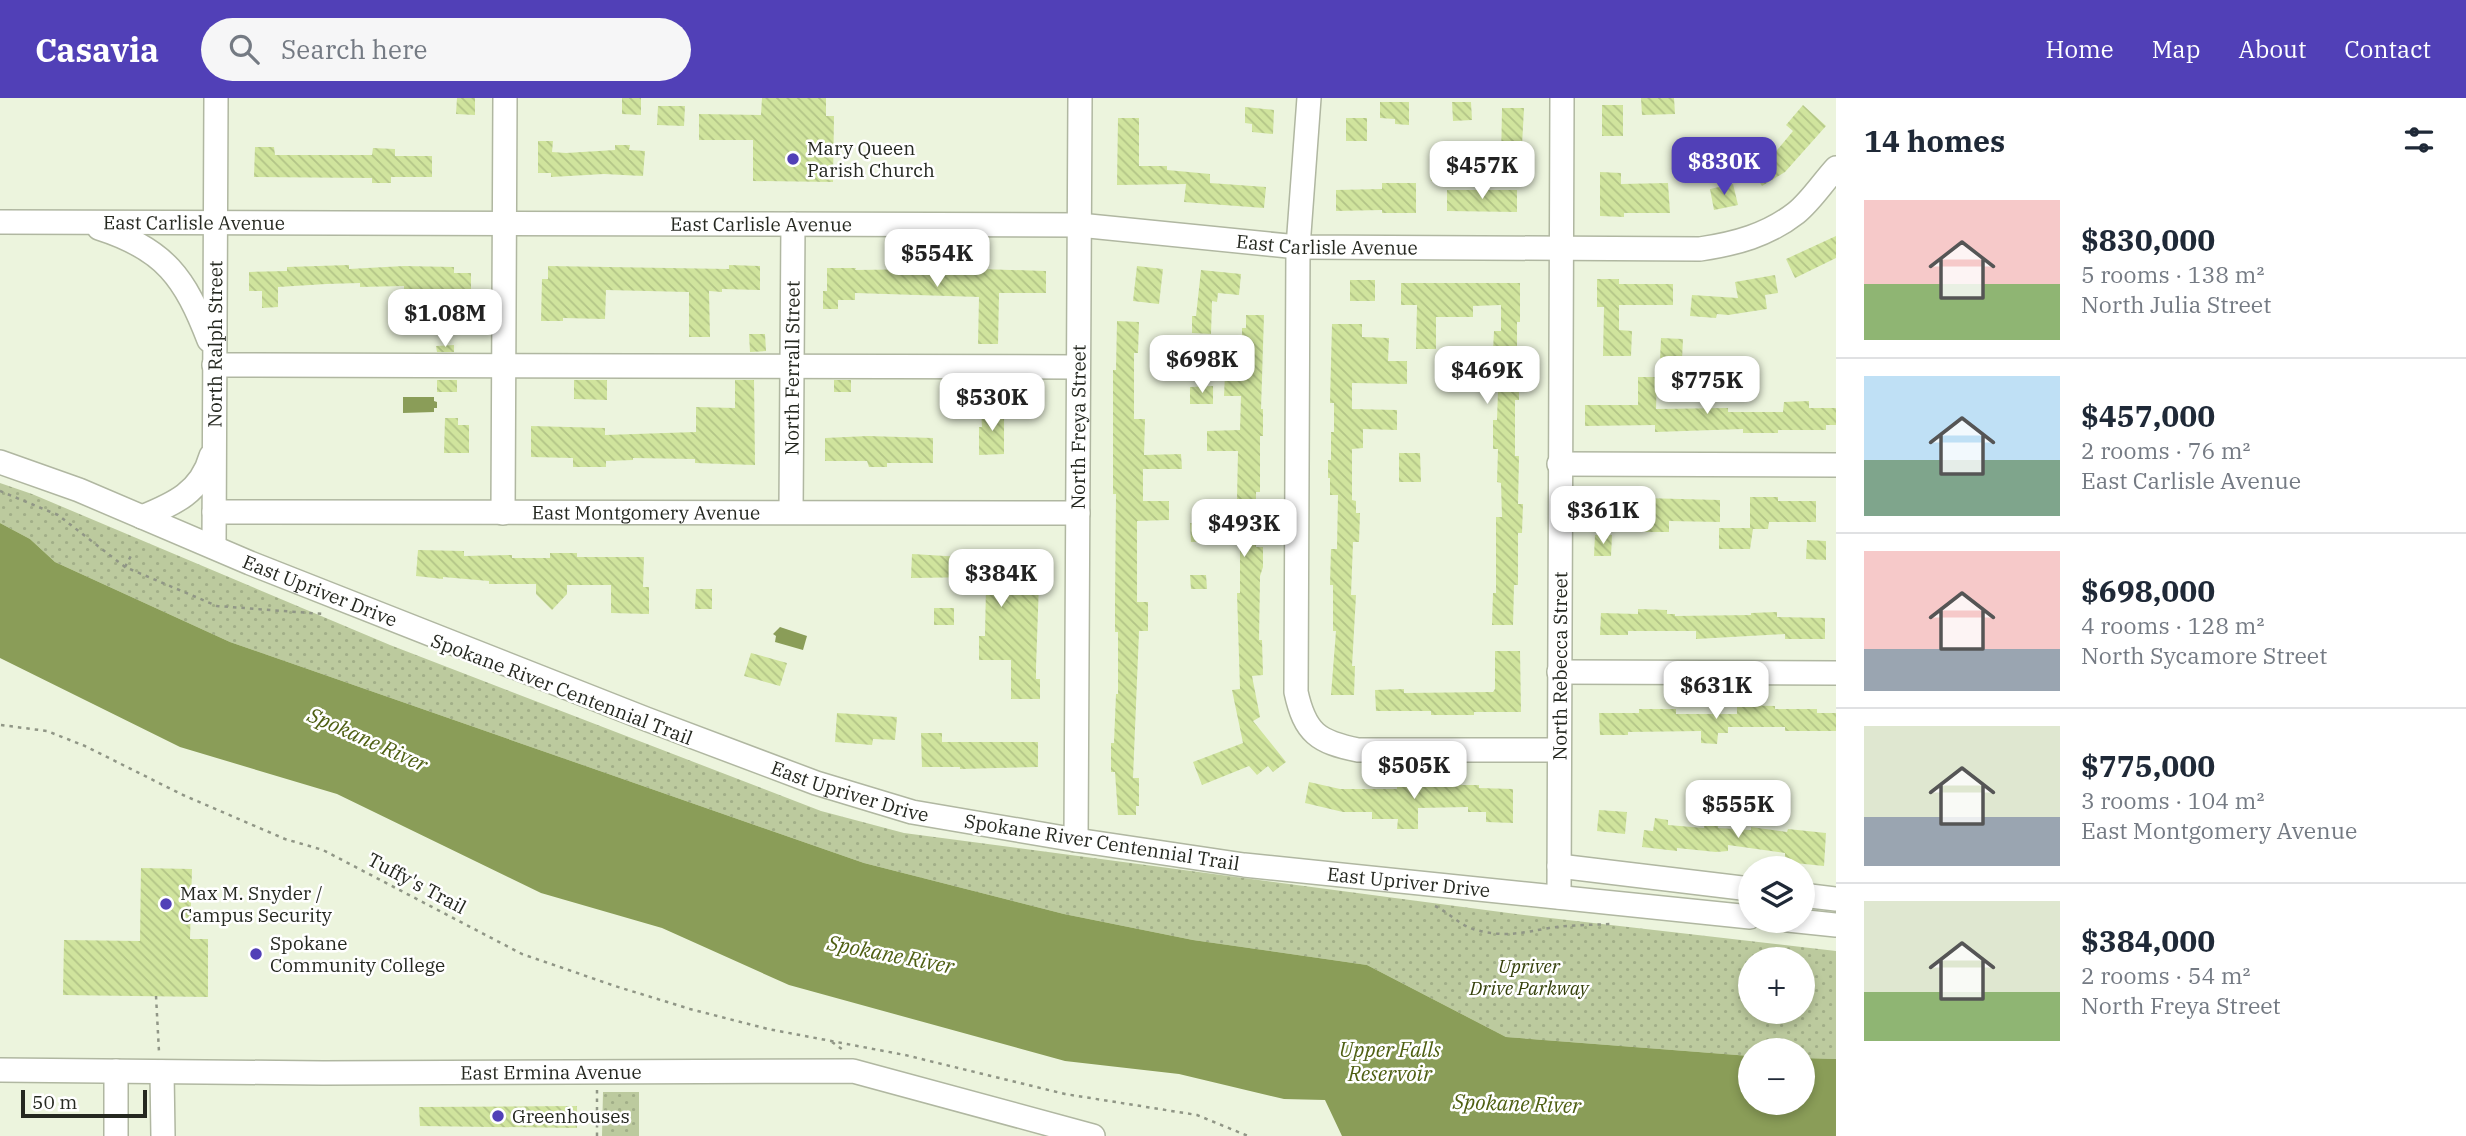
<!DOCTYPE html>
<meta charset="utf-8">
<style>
:root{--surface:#fff;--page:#f6f6f7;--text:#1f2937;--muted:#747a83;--line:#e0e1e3;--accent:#5140b7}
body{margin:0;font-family:"IBM Plex Serif",serif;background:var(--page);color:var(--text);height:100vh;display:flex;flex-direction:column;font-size:26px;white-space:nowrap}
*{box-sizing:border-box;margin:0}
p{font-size:23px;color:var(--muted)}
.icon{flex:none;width:38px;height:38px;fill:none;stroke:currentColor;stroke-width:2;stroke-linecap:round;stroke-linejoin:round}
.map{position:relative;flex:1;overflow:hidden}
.drawer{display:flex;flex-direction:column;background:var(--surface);width:630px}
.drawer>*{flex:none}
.tools{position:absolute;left:1738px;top:758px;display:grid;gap:14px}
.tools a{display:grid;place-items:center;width:77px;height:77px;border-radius:50%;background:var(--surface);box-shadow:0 4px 10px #0003;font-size:35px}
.scale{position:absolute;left:21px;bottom:18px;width:126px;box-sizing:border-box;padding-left:7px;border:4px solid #252820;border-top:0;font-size:19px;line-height:24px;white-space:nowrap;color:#252820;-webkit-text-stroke:5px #fff;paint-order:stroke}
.price{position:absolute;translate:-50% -60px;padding:0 16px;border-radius:14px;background:#fff;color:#222;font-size:23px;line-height:46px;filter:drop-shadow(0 2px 4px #0008)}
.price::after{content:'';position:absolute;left:50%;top:42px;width:21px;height:16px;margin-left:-10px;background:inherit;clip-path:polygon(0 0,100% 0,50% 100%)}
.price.selected{background:var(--accent);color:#fff}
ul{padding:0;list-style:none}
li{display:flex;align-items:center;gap:21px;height:175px;padding:0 28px}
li+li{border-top:2px solid var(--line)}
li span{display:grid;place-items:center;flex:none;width:196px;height:140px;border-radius:0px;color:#555}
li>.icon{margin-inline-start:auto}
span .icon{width:84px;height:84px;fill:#fffc;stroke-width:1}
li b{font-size:30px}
h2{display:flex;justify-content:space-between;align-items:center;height:84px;padding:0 28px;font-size:30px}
header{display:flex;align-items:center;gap:42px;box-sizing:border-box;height:98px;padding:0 35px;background:var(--accent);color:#fff}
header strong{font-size:33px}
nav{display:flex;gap:38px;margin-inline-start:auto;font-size:24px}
.search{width:490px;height:63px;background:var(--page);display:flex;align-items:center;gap:18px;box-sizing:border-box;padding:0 24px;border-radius:38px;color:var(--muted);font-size:26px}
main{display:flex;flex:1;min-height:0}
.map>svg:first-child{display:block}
.grass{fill:url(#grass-dots);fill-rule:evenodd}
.water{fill:#8a9d58}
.building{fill:url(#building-back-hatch)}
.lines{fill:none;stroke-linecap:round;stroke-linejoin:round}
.minor-casing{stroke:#b0b7a1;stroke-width:26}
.path{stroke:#909686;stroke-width:2.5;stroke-dasharray:3.5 5;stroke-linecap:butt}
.minor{stroke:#fff;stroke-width:23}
.poi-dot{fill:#5140b7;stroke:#fff;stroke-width:2.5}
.labels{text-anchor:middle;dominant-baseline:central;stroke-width:5;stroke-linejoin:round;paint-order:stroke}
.poi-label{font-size:19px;fill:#252820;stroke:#fff;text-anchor:start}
.street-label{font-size:19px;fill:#252820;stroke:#fff}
.park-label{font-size:19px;font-style:italic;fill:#333f09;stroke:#fff}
.water-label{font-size:21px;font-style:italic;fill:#4e5f12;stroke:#fff}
</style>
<header>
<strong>Casavia</strong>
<div class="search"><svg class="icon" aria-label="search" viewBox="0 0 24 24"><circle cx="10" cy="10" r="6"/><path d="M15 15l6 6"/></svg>Search here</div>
<nav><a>Home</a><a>Map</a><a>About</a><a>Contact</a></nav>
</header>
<main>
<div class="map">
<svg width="1836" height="1038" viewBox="0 0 1836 1038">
<defs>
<pattern id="grass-dots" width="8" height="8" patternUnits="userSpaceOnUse" patternTransform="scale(1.75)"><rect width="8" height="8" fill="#bcca9e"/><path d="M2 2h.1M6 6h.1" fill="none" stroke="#a1ae88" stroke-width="1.8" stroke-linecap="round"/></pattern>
<pattern id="building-back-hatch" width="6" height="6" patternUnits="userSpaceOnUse" patternTransform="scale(1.75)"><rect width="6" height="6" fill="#d0e49d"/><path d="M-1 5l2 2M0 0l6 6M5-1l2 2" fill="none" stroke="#b2c487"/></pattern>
</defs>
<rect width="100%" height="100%" fill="#ecf4dd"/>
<!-- grass -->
<path class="grass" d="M0,385L32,396L390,547L821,713L904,735L1516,816L1836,853V961L1803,960L1802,952H1750V958L1506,939L1367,867L1193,842L1064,816L864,765L230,544L55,464L30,441L0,425ZM1750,861H1802V914H1750Z
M603,994H639V1038H602Z"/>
<!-- water -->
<path class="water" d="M403,299H434V303L437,304V310H434V314L403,315Z
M0,425L30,441L55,464L230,544L864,765L1064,816L1193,842L1367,867L1506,939L1750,958V1004H1802L1803,960L1836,961V1038H1342L1325,1002L1284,1001L1179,976L1065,963L789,887L662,830L541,795L337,696L180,649L0,560Z
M780,529L807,538L803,552L775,544L776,538L773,536Z"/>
<!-- building -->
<path class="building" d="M457,0H475V17L456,16Z
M622,0H641V17L622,16Z
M762,0H826V18H834L833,84L753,83V42H699V16L761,17Z
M1641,0H1674L1675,16L1642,17Z
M1380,4H1409V27L1395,26V21L1380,20Z
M1452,4H1471L1472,22L1453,23Z
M1602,7H1623V38H1602Z
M1803,7L1826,28L1785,74L1762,88L1751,70L1773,57L1793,33L1786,27Z
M658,8H685L684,28L657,27Z
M1245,9L1274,12L1273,36L1252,34V26L1245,25Z
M1502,10H1524L1521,66L1501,65Z
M1118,20H1139V68H1167V72L1210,76V85L1266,89L1264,110L1184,104L1186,86L1117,87Z
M1346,20H1367V43H1346Z
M538,43H553L552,54L566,55L615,52V47H630L629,52L645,53L643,78L604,76L551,79V75H538Z
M255,49H274L275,57H372L373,50L395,51V58H432V79H391V85H372V80L254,79Z
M1443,59L1444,83H1431L1430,60Z
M1600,74L1621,75V86L1668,85L1670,115H1624V119L1600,118Z
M1382,85H1416V115H1382V112L1336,113V92L1382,91Z
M1733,86L1738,107L1714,112L1710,91Z
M1447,92H1517V114L1447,113Z
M1836,138V160L1795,180L1786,161Z
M349,167V171L404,168L454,169V175H471V200H438V192H404V188L360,189V185L326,186L278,189V209L262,210V193H249V174L287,173V169Z
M729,167L760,168V192L722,191V194L709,193L710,239H689V194L606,192L605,221L563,220V223H541L542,181H548V168L729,171Z
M1137,168L1163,171L1159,206L1133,203Z
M827,170H856L855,172L932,171V176H981V171L1046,173V195H999L998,246H978L979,199L855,195V202H838V211H823V193H827Z
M1201,172L1241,176L1239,197L1218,195L1217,204L1212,203L1211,236L1192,235V218H1196Z
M1775,177L1778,195L1765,197L1767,211L1728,217L1717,216L1716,220L1690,218L1692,197L1738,200L1735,184Z
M1597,181H1619V186H1673V207H1619V232L1632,233L1631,258H1603L1604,209H1597Z
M1350,182H1375V203H1350Z
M1401,185H1520V224H1517V265H1519V302H1515V358H1519L1518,406H1523L1522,435H1518V487H1514L1513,527H1492L1493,495H1496V419H1502L1501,385L1497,384L1498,351H1493V322H1497L1498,293V253H1493L1494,233H1501V207L1473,208V219H1436V251H1416L1417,207H1401Z
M1246,217H1264L1261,311H1263V338H1260V394H1256V449H1263V469L1260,478L1259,542H1262L1263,577L1252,578L1260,619L1253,623L1286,664L1273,674L1268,668L1257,677L1249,668L1202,687L1193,664L1243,645L1232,592L1240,591L1237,495H1240V443L1191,444L1190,425L1233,424L1234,402H1237L1238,353H1207V333L1240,332L1241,298H1224L1225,276H1239V264H1242V230H1246Z
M1117,223L1139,224L1138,255H1134V321H1145L1144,357L1181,356L1182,371H1143V403H1169V422L1137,423V504H1148V533H1139L1133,680H1139V708H1136V717H1118L1115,674H1111V645H1114L1116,596H1118V534H1115V508L1116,396H1113V272H1116Z
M1332,226H1362V239L1389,240L1388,263H1407V286L1352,285V311L1397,312V332L1363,331V350L1352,351V402L1356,403V415H1360L1359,444H1353L1351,497H1356L1352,568H1355L1354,597H1331L1336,533H1333V487H1330L1331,451H1337L1338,397H1330V380H1328V362H1331V334H1334V305H1330Z
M749,236H765L766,253L750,254Z
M1661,240L1683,241L1682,262H1660Z
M454,247V254H437L436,248Z
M1638,279H1657L1656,311L1728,310V314H1783L1784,304L1809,303V310H1836V327H1826V332H1778V335H1743V331L1655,334V327L1585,328V307H1638Z
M437,282H457V294H437Z
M574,282H607V302L574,301Z
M735,282H754L755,367L695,365V361L633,360V362L606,363V369H573V360L531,359V328L605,330V337L696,334V309L735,310Z
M834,282H851V294H834Z
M992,283H1025V297L992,298Z
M1213,288V306H1190V289Z
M1004,312V356L979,357V329H982L981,313Z
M445,320H458V327H469V355H444Z
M868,338L933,340V365H887V369H869L867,363H825V340Z
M1399,355H1420L1421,384H1399Z
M1750,399H1778V403H1816V424H1769L1768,431H1753L1750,451H1719V430H1750Z
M1642,400L1720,402V424L1669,423V434H1642V428L1605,427V405H1642Z
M1595,437H1612L1611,458H1594Z
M1807,442L1826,443V462L1806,461Z
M418,452L464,453V458L512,457V460H550V455H577V459H644L643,489H649V516L611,515V487H567V496L552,512L536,496V486H489V483L443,479V481L416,478Z
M912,456L979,460L1015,459V456H1040L1036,569V581H1040V601H1011V562H979V538H985L986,487L978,486V479L911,480Z
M1190,477H1206L1207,491H1191Z
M696,491H712V511H695Z
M934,510H954V527H934Z
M1638,511L1667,512V516H1675V518L1751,517V515L1777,514V519L1825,520V541H1785V536L1696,541V533H1628V537H1600L1601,515L1638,516Z
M1495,553H1520L1521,614H1474V617H1431V613H1376L1375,592L1404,591V595L1493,594L1495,591Z
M751,555L787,565L780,588L744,578Z
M1737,607L1775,608V611H1817V615H1836V633H1785V629H1728V635H1718L1717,646L1701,645V633L1628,634V637H1600L1599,615H1639V611H1676V616H1737Z
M837,615L897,619L895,642L873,641L872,647L835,644Z
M921,635H942V644H1038V669L960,671V669H922Z
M1397,683H1426V687H1479V690L1513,691V725L1486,724V714H1468V709L1418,710V731H1397L1398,721H1372V714H1343L1305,705L1309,684L1340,691H1397Z
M1599,712L1627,714L1625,736L1597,733Z
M1705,719L1719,720L1718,730L1751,732V729L1787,734L1788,731L1826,735L1824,768L1785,764V755L1728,747V753L1716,754L1677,750V753L1642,749L1644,732L1653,733L1655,720L1668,722V727L1704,730Z
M141,770L192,771L190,841H208V899L63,897L64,842L140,843Z
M577,1008V1030L420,1028L419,1009Z"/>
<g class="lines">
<!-- minor casing -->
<g class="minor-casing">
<g id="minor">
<path d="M1309,0L1298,149L1296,594C1305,635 1318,644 1358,652H1559"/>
<path id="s1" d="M0,124L1079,127L1298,149L1700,151C1735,146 1768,137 1796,115C1811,103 1823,84 1836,70"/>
<path d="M99,130C165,151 185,180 209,242"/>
<path d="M214,267L1078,269"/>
<path id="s2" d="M0,364L79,392L250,465L646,621L816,685L912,714L1076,742L1244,767L1750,819"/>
<path d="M1559,366L1836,367"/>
<path id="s3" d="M214,414L1078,415"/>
<path id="s4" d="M791,414L793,126"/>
<path d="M503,415L505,0"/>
<path d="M142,419C174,406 201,394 211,358"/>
<path id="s5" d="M214,449L216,0"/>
<path d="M1559,574L1836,575"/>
<path id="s6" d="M1076,742L1080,0"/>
<path d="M1559,768L1750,791"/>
<path d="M1802,797L1836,801"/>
<path id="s7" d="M1559,799L1562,0"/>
<path d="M1788,822L1836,827"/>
<path id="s8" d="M0,972L323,975L853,973L1093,1038"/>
<path d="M162,974L163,1038"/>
<path d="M116,1038V973"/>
</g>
</g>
<!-- path -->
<path class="path" d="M0,393L58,417L125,469L217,508L323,516
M125,469L133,454
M1,627L47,633L85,648L183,697L285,741L323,752L522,856L615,888L690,911L768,931L905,957L1065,996L1197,1017L1248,1038
M1435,808C1448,814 1460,827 1473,831C1502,840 1521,835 1549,830C1569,827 1590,827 1610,826
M156,898L159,954
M832,944L843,952
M597,1038V992"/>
<!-- minor -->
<use href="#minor" class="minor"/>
</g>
<!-- markers -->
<g class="poi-dot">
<circle cx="793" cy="61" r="7"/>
<circle cx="166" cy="806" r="7"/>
<circle cx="256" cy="856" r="7"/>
<circle cx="498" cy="1018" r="7"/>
</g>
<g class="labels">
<!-- poi labels -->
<g class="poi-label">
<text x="807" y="50">Mary Queen<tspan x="807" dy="22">Parish Church</tspan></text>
<text x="180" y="795">Max M. Snyder /<tspan x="180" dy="22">Campus Security</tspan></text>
<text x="270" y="845">Spokane<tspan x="270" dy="22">Community College</tspan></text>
<text x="512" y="1018">Greenhouses</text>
</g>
<!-- street labels -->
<g class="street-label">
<text stroke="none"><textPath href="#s1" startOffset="194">East Carlisle Avenue</textPath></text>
<text stroke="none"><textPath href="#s1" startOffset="761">East Carlisle Avenue</textPath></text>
<text stroke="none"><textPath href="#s1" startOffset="1328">East Carlisle Avenue</textPath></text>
<text stroke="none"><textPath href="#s5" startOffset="203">North Ralph Street</textPath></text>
<text stroke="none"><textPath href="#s4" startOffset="144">North Ferrall Street</textPath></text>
<text stroke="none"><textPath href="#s6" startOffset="413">North Freya Street</textPath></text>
<text stroke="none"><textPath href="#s3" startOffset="432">East Montgomery Avenue</textPath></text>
<text stroke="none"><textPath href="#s2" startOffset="345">East Upriver Drive</textPath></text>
<text stroke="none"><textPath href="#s7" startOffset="231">North Rebecca Street</textPath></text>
<text transform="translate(562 591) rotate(21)">Spokane River Centennial Trail</text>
<text stroke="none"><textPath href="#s2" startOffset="912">East Upriver Drive</textPath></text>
<text transform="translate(1102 744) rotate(9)">Spokane River Centennial Trail</text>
<text stroke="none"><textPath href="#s2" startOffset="1479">East Upriver Drive</textPath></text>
<text transform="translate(417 785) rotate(28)">Tuffy's Trail</text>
<text stroke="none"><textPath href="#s8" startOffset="551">East Ermina Avenue</textPath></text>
</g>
<!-- park labels -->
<g class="park-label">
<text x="1529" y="868">Upriver<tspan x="1529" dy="22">Drive Parkway</tspan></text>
</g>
<!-- water labels -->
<g class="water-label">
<text transform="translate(368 641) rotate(24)">Spokane River</text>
<text transform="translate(891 856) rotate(11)">Spokane River</text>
<text x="1390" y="951">Upper Falls<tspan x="1390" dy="24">Reservoir</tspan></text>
<text transform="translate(1517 1005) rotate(2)">Spokane River</text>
</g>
</g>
</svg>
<div class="tools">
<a><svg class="icon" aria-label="layers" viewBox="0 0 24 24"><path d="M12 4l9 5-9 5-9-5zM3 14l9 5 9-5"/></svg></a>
<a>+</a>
<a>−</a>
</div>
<div class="scale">50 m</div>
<b class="price selected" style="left:1724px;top:99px">$830K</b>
<b class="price" style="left:1482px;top:103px">$457K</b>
<b class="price" style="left:937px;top:191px">$554K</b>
<b class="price" style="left:445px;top:251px">$1.08M</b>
<b class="price" style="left:1202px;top:297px">$698K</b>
<b class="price" style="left:1487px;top:308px">$469K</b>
<b class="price" style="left:1707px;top:318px">$775K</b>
<b class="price" style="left:992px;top:335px">$530K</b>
<b class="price" style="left:1603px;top:448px">$361K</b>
<b class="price" style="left:1244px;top:461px">$493K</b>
<b class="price" style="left:1001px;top:511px">$384K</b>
<b class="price" style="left:1716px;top:623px">$631K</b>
<b class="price" style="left:1414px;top:703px">$505K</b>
<b class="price" style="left:1738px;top:742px">$555K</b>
</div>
<section class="drawer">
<h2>14 homes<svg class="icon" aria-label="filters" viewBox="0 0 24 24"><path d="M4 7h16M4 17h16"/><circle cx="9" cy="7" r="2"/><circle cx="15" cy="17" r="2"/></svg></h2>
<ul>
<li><span style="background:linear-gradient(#f6c9c9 60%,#8fb573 0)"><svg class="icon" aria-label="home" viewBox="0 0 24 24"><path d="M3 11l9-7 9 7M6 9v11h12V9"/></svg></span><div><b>$830,000</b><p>5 rooms · 138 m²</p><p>North Julia Street</p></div></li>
<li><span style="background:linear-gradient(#bfe0f5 60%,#7fa58c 0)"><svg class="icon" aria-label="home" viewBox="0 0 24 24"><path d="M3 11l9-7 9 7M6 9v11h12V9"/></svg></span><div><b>$457,000</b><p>2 rooms · 76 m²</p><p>East Carlisle Avenue</p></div></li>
<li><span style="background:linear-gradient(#f6c9c9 70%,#9aa5b1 0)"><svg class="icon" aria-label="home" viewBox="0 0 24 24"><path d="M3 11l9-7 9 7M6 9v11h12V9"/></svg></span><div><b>$698,000</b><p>4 rooms · 128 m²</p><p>North Sycamore Street</p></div></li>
<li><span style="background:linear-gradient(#dfe7d0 65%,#9aa5b1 0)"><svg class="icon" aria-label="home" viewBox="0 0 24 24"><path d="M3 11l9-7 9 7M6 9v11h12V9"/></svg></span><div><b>$775,000</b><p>3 rooms · 104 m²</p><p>East Montgomery Avenue</p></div></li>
<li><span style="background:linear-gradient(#dfe7d0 65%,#8fb573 0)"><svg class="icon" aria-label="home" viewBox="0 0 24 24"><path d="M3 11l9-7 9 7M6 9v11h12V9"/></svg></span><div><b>$384,000</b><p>2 rooms · 54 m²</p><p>North Freya Street</p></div></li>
</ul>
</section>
</main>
